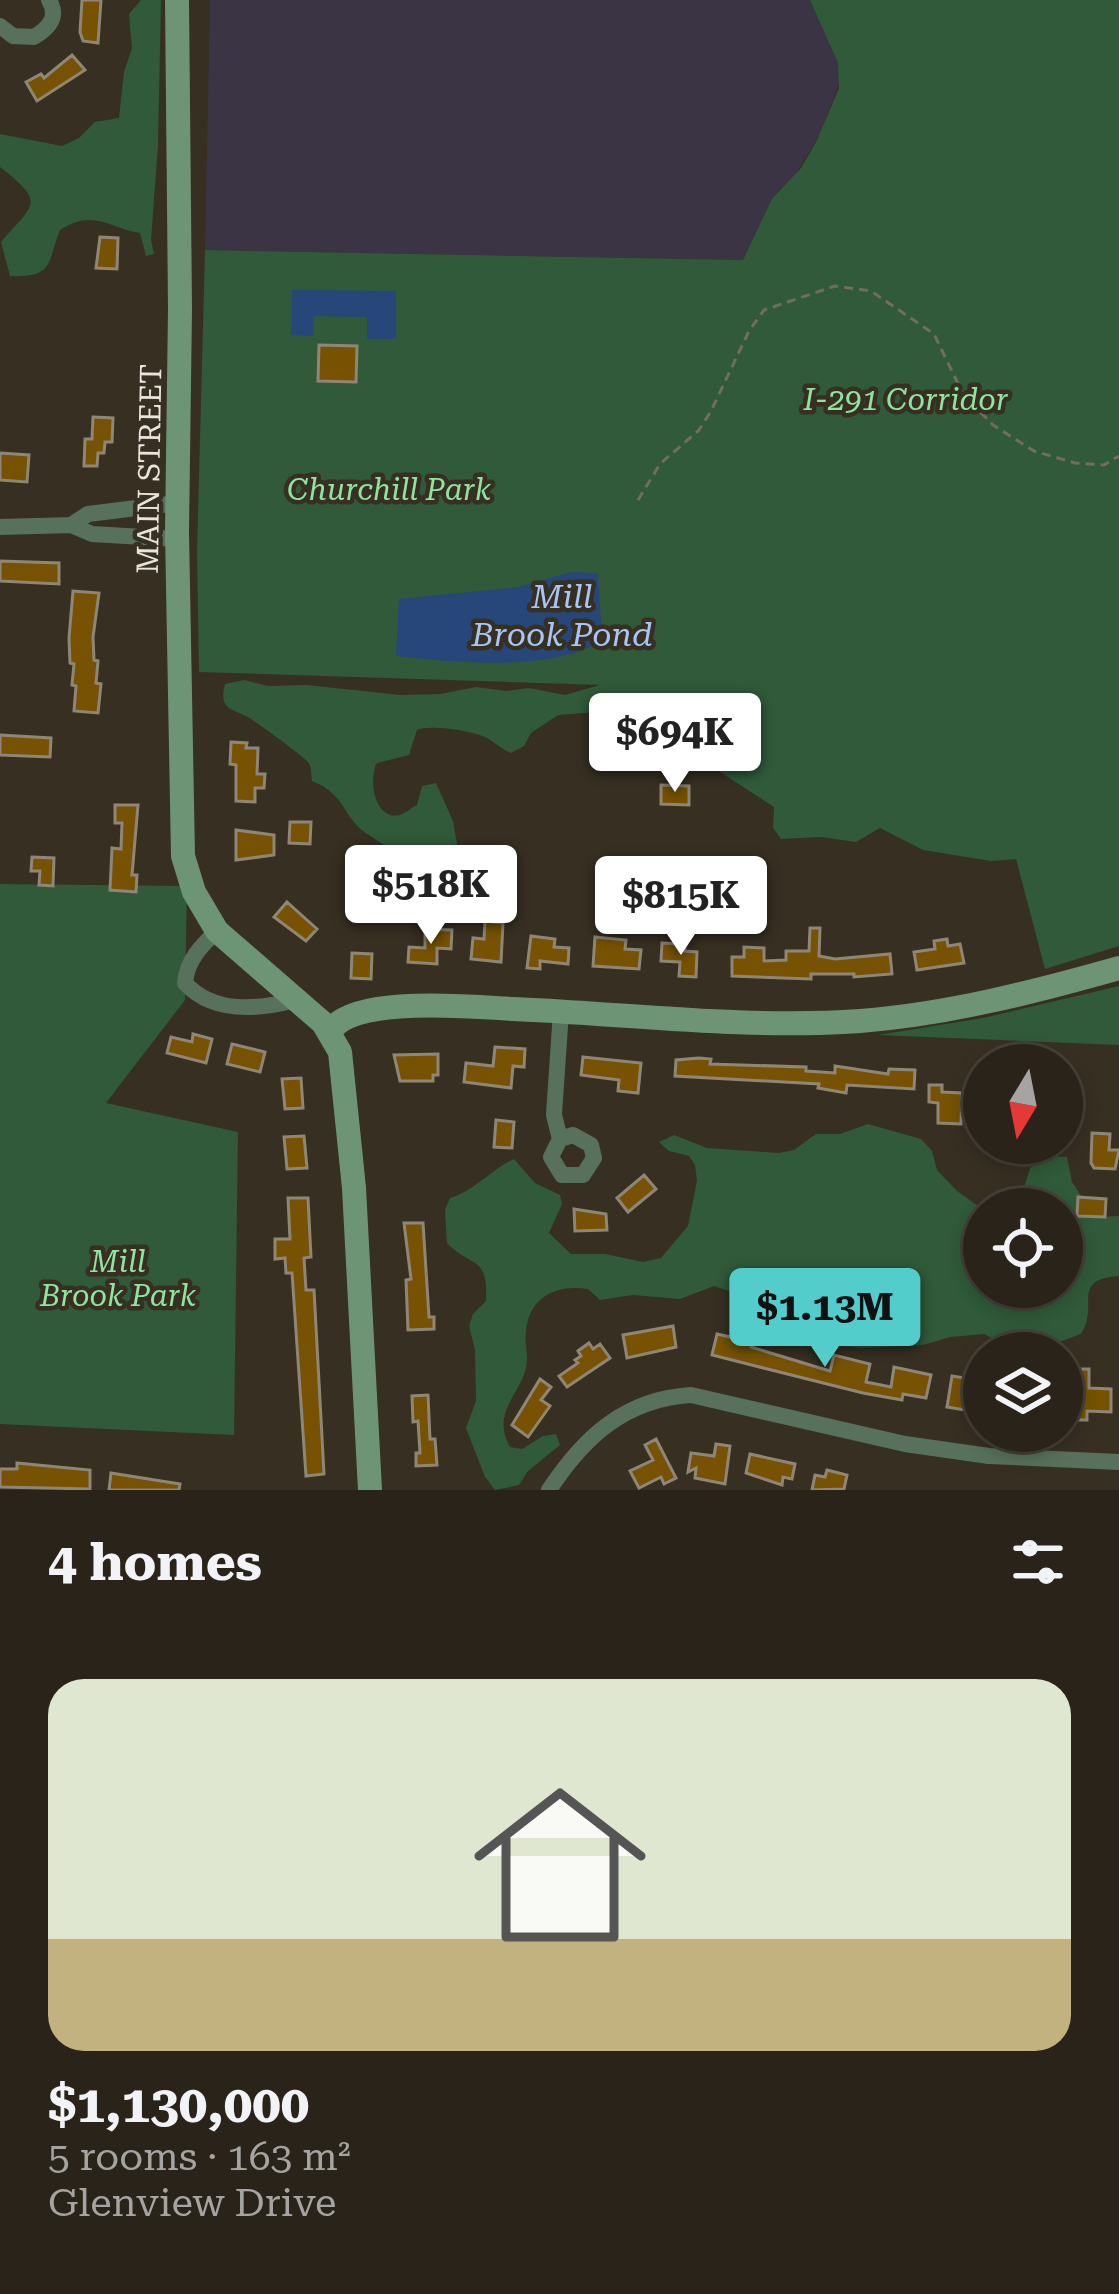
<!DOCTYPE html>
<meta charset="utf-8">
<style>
:root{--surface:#29231a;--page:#352f27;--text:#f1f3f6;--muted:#a5a4a2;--line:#454039;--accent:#53cdcb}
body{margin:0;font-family:"Roboto Serif",serif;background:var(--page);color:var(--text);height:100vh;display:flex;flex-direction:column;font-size:45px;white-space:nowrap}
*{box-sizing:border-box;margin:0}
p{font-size:39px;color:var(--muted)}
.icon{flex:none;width:66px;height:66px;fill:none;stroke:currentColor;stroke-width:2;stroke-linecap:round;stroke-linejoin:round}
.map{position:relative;height:1490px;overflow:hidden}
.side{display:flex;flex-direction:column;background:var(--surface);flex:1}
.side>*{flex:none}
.needle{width:78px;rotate:190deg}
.buttons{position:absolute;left:963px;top:1044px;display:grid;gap:24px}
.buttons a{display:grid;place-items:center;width:120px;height:120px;border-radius:50%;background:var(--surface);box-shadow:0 6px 18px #0003,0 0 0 3px var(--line);font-size:60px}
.price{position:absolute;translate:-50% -102px;padding:0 27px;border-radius:12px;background:#fff;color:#222;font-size:39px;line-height:78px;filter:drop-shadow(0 3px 6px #0008)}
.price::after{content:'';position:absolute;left:50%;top:72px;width:36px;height:27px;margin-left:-18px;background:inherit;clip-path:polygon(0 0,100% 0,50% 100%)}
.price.selected{background:var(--accent);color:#111}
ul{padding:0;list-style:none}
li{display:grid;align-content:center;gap:24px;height:636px;padding:0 48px}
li+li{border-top:3px solid var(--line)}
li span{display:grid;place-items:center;height:372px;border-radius:36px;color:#555}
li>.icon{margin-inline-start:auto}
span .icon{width:216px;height:216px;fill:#fffc;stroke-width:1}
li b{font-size:51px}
h2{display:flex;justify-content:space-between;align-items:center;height:144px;padding:0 48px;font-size:51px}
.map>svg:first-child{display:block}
.industrial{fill:#3b3445}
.green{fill:#305a39}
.water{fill:#27477b}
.building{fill:#765202;stroke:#8f8677;stroke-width:3}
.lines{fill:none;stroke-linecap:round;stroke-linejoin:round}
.path{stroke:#736c61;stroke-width:3;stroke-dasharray:9 6;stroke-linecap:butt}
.minor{stroke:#58715c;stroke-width:16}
.secondary{stroke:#6d9474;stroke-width:24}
.labels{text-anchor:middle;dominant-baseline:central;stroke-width:9;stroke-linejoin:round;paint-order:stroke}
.park-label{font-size:30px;font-style:italic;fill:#8fe4a0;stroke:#372f22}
.street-label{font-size:30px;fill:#e9e4dc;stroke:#372f22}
.water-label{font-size:33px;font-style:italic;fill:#a7c5f5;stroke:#372f22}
</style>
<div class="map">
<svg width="1119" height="1490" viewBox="0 0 1119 1490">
<rect width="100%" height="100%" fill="#372f22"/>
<!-- industrial -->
<path class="industrial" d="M210,0H810L838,63L841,78L820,134L743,260L205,250Z"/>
<!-- green -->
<path class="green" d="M141,0H161L158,145L151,240L154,254L146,256L140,233C109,228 94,208 60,230C47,262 55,278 10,276L1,242C34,203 47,204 0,167V134L62,146L79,138L95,122L119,118L124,72L132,48L129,14Z
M810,0H1119V946L1045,969L1016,859L991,861L923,850L880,828L856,842L821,837L781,839L773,828L774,807L640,720L612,711L558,715L531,733L524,746L511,753C501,749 495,742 485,737C473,731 429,724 417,730L409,755L377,763C368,778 374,821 400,815C406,813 411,808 417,805L422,786L436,783L453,821L460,861V866L451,869L429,861L404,862C392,848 381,844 366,833C342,817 347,795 312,781C311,774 312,768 308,762C305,758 253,719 246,716C229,708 219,708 225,684L244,680L268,686L307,685L400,695L440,694L476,687L506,691L529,688L565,695L600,685L199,672L197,552L205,250L743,260L772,199L801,168L817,140L839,88L838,63Z
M0,884L187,886L185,1000L106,1103L238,1132L234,1435L0,1424Z
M1119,986V1045L878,1035L983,1018Z
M868,1124L921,1139L932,1151L937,1170L957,1191L984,1210V1287H1062V1209H993L1022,1195L1030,1168L1050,1156L1067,1157L1072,1182L1095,1217L1119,1216V1276C1069,1280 1100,1305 1081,1334L1032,1352L1012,1349L984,1334L950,1337L923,1345L861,1348L842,1346L822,1335L763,1319L753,1299L714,1286L680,1299L633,1295L600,1300L588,1289C557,1284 530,1296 526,1330C524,1342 529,1355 526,1368C519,1396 491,1413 510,1447L522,1449L543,1436L556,1434L560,1445L528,1471L519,1485L495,1490L485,1477L466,1428L476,1401L475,1350L469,1326L473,1314L486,1301C488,1254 472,1269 447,1243L445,1210L450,1198C476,1190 491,1169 514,1159L535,1183L560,1195L562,1204L549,1233L571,1254H605L643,1262L661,1258L688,1226L697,1181L695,1165L689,1156L669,1151L659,1142L674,1135L707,1148L779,1153L794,1150L816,1134H840Z"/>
<!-- water -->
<path class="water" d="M292,290L396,291V339H367V317L314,316L313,336L291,335Z
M571,572L598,573L602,640C554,673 453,662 396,656L399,599L519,587Z"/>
<!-- building -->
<path class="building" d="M82,0H101L98,43L83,41L80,32Z
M72,55L85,70L37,101L26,82L41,74L44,78Z
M100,237L118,238L117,269L96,268Z
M319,345L357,346L356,382L318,381Z
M93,417L113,418L112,442H105L104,453H98L97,466H84L85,439H92Z
M0,453L29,455L27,482L0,480Z
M0,561L59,563V584L0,581Z
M73,591L99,593L93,637L94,660L98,661L96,683L101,684L98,713L74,711L76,686L72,685L74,664L70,663L69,638Z
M0,735L51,738L50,757L0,755Z
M231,742L247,743L246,748H258L257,774H265L264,788H255V802L236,801V765L230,764Z
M661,785L689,786V805L661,804Z
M115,805H138L132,875H137L136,892L110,890L112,848L121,849L122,823H115Z
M290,822H311L310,844L289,843Z
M236,830L274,835V855L236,860Z
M32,857L54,858L53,886L39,885L40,871H31Z
M287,902L317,929L306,941L274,917Z
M485,921L503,923L501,962L471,959L473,938L484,939Z
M810,928H820L819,956L835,959L890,954L892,974L854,977V974H811V979L732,976V957H744V947L764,948V961L786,960V951H809Z
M425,929L452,930L451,949L437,948V964L408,962L409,947L425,948Z
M531,936L555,939L554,947L569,948L568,964L540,961V969L527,968Z
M595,937L626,940L625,949L641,950L639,969L593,966Z
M947,939L948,946L960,944L964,963L917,970L914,952L935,949L934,941Z
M662,943L685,944V951L697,952L696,977L679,976L680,962L661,961Z
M352,953L372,954L371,979L351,978Z
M193,1034L212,1039L206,1063L167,1053L171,1037L192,1042Z
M232,1044L265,1052L260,1072L227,1064Z
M495,1047L525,1049L524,1067L513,1066L511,1088L464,1082L466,1063L493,1066Z
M438,1054V1075H433V1081H400L394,1055Z
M583,1057L641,1063L638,1093L618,1091L619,1080L581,1075Z
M699,1058L711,1059L710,1064L806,1067V1071L835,1073V1066L888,1074L889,1069L915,1070L914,1089L847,1085L846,1093L818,1088L819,1084L675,1076L676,1060Z
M301,1078L303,1108L285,1109L282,1079Z
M929,1085H942V1092L962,1093L961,1124L938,1123V1103L929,1102Z
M496,1120L514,1122L512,1148L494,1147Z
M1092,1133L1110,1134L1109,1150H1119L1115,1169L1094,1168L1091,1163Z
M304,1136L307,1168L287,1169L284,1137Z
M644,1175L656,1189L628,1212L617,1198Z
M1078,1197L1106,1199L1105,1217L1077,1216Z
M288,1198H308L311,1257L304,1258L306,1290H314L324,1474L306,1476L292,1273H286L285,1258L275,1259V1239H290Z
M574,1209L606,1214L607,1230L575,1231Z
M404,1223H423L429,1317H434V1329L408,1330L406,1280L411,1279Z
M673,1326L676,1347L627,1358L623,1335Z
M717,1334L752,1342L751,1347L830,1371L834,1355L870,1364L866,1382L891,1387L894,1367L931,1375L926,1398L903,1394L902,1400L863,1393L712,1355Z
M589,1343L593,1349L600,1344L610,1358L567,1387L559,1376L578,1363L575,1360L581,1356L578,1351Z
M1074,1369H1089V1388L1111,1389V1412L1087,1411V1420H1073Z
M952,1376L984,1381V1401L967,1398L965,1410L947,1407Z
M540,1379L551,1387L541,1400L550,1406L528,1437L512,1425Z
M428,1395L430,1439H435L437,1465L416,1466V1453H420L418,1421L413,1422L412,1396Z
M656,1439L676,1478L664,1484L661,1477L639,1488L630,1471L653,1460L645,1445Z
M716,1444L730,1446L725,1484L695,1478L696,1468L688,1472L691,1453L714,1456Z
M750,1454L795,1464L792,1479L783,1477L782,1485L746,1473Z
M17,1463L90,1470V1489L0,1487V1469H17Z
M827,1470L847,1475L844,1489L812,1490L815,1475L825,1477Z
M111,1473L180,1484L179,1490H109Z"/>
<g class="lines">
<!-- path -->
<path class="path" d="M638,500L660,464L699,430L711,411L749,331L764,310L835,286L871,291L934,334L963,394L993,425L1034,451L1075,463L1104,465L1119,456"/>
<!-- minor -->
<path class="minor" d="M0,26L13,36L34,37C49,28 59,17 49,0
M71,525L88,514L177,503
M0,527L71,525L92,534L177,539
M217,931C201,946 187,960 185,983C213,1014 257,1010 295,1000
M560,1139L573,1135L591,1145L594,1158L583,1175H562L551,1157L560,1139L554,1115L561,1011
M549,1490C584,1437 625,1399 691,1395L905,1444L989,1456L1119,1462"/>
<!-- secondary -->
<path class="secondary" d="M177,0L180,309L177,532L183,856L194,892L217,931L323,1023L340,1052L354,1188L370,1490
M331,1031C351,995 474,1007 514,1009C628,1014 745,1029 860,1021C948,1014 1034,992 1119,968"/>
</g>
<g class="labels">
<!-- park labels -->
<g class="park-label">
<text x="906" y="399">I-291 Corridor</text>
<text x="389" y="489">Churchill Park</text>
<text x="118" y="1261">Mill<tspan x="118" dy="34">Brook Park</tspan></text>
</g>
<!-- street labels -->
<g class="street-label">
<text transform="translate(149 469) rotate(-89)">MAIN STREET</text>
</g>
<!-- water labels -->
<g class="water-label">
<text x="562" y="596">Mill<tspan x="562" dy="38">Brook Pond</tspan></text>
</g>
</g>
</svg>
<div class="buttons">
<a><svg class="needle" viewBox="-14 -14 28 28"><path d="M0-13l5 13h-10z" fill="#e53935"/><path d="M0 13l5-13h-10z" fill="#a5a4a2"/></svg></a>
<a><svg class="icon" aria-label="locate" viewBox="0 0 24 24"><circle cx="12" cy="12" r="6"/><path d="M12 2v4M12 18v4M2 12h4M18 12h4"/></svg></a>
<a><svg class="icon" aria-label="layers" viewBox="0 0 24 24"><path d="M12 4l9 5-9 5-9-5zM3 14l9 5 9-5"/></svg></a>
</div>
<b class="price" style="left:675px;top:795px">$694K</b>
<b class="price" style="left:431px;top:947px">$518K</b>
<b class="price" style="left:681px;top:958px">$815K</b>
<b class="price selected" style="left:825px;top:1370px">$1.13M</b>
</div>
<section class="side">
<h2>4 homes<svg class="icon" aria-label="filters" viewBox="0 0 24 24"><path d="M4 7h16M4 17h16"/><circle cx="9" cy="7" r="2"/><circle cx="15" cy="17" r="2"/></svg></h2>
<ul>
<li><span style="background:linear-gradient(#dfe7d0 70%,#c2b280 0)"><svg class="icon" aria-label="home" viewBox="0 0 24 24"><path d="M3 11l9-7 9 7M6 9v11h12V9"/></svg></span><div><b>$1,130,000</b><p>5 rooms · 163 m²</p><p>Glenview Drive</p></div></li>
</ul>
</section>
